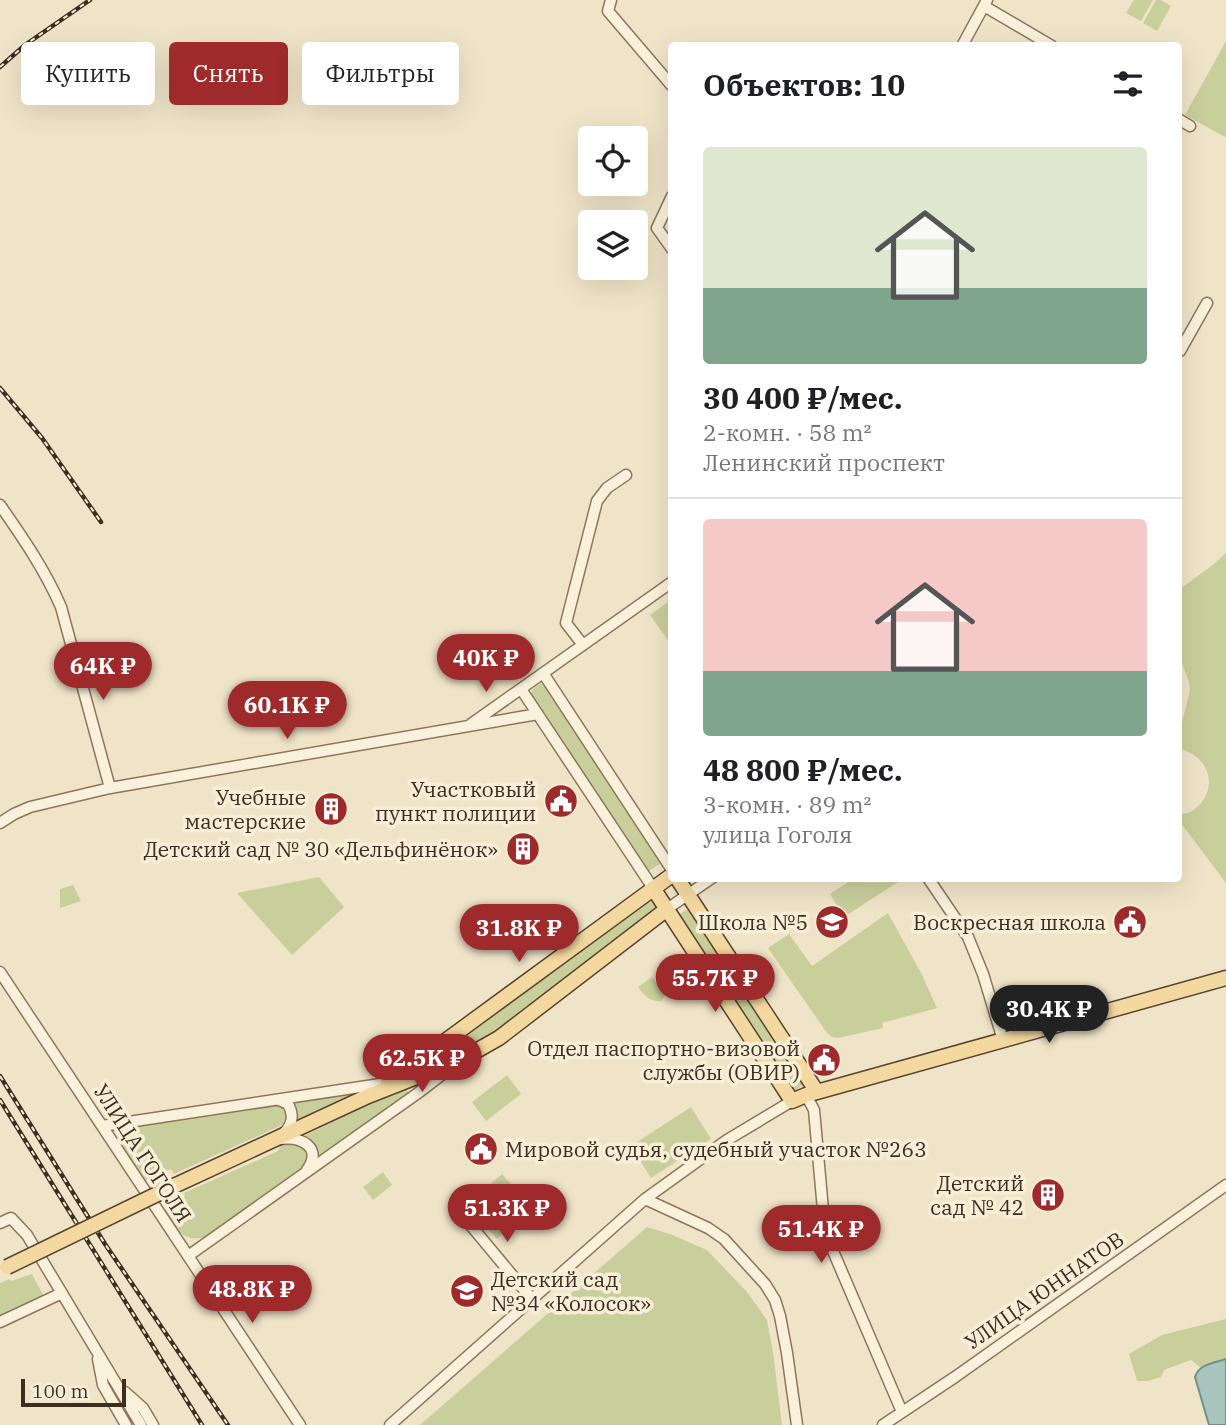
<!DOCTYPE html>
<html lang="ru">
<meta charset="utf-8">
<style>
:root{--surface:#fff;--page:#f2f2f2;--text:#202124;--muted:#757577;--line:#e0e0e0;--accent:#9e2a2b}
body{margin:0;font-family:"IBM Plex Serif",serif;background:var(--page);color:var(--text);height:100vh;display:flex;flex-direction:column;font-size:26px;white-space:nowrap}
*{box-sizing:border-box;margin:0}
p{font-size:23px;color:var(--muted)}
.icon{flex:none;width:38px;height:38px;fill:none;stroke:currentColor;stroke-width:2;stroke-linecap:round;stroke-linejoin:round}
.map{position:relative;flex:1;overflow:hidden}
.side{position:absolute;left:668px;top:42px;width:514px;height:840px;display:flex;flex-direction:column;background:var(--surface);border-radius:7px;box-shadow:0 7px 28px #0002}
.side>*{flex:none}
.top-card{position:absolute;left:21px;top:42px;width:542px;height:63px;display:flex;gap:14px}
.fabs{position:absolute;left:578px;top:126px;display:grid;gap:14px}
.fabs a{display:grid;place-items:center;width:70px;height:70px;border-radius:7px;background:var(--surface);box-shadow:0 7px 28px #0002;font-size:35px}
.scale{position:absolute;left:21px;bottom:18px;width:105px;box-sizing:border-box;padding-left:7px;border:4px solid #3d2e20;border-top:0;font-size:19px;line-height:24px;white-space:nowrap;color:#3d2e20;-webkit-text-stroke:5px #f7eed8;paint-order:stroke}
.price{position:absolute;translate:-50% -60px;padding:0 16px;border-radius:24px;background:var(--accent);color:#fff;font-size:23px;line-height:46px;filter:drop-shadow(0 2px 4px #0008)}
.price::after{content:'';position:absolute;left:50%;top:42px;width:21px;height:16px;margin-left:-10px;background:inherit;clip-path:polygon(0 0,100% 0,50% 100%)}
.price.current{background:#222;color:#fff}
ul{padding:0;list-style:none}
li{display:grid;align-content:center;gap:14px;height:371px;padding:0 35px}
li+li{border-top:2px solid var(--line)}
li span{display:grid;place-items:center;height:217px;border-radius:7px;color:#555}
li>.icon{margin-inline-start:auto}
span .icon{width:126px;height:126px;fill:#fffc;stroke-width:1}
li b{font-size:30px}
h2{display:flex;justify-content:space-between;align-items:center;height:84px;padding:0 35px;font-size:30px}
.pill{padding:0 24px;border-radius:7px;background:var(--surface);box-shadow:0 7px 28px #0002;font-size:24px;line-height:63px}
.pill.current{background:var(--accent);color:#fff}
.map>svg:first-child{display:block}
.green{fill:#c9cf9b}
.water{fill:#a9c4bc;stroke:#6f938a;stroke-width:2}
.lines{fill:none;stroke-linecap:round;stroke-linejoin:round}
.minor-casing{stroke:#8d765c;stroke-width:13}
.major-casing{stroke:#5b4430;stroke-width:17}
.minor{stroke:#faf1dc;stroke-width:10}
.major{stroke:#f3d9a0;stroke-width:14}
.rail-casing{stroke:#3d2e20;stroke-width:4.5}
.rail{stroke:#f7eed8;stroke-width:2;stroke-dasharray:5;stroke-linecap:butt}
.major-bridge-casing{stroke:#5b4430;stroke-width:17;stroke-linecap:butt}
.major-bridge{stroke:#f3d9a0;stroke-width:14}
.labels{text-anchor:middle;dominant-baseline:central;stroke-width:7;stroke-linejoin:round;paint-order:stroke}
.poi-label{font-size:21px;fill:#3d2e20;stroke:#f7eed8;text-anchor:end}
.street-label{font-size:21px;fill:#3d2e20;stroke:#f7eed8}
</style>
<div class="map">
<svg width="1226" height="1425" viewBox="0 0 1226 1425">
<rect width="100%" height="100%" fill="#f0e4c8"/>
<!-- green -->
<path class="green" d="M1134,0H1153L1141,21L1126,13Z
M1156,0H1161L1171,6L1157,31L1143,23Z
M1226,41V136L1225,137L1185,115Z
M1226,553V883L1180,822V815C1185,813 1191,813 1195,809C1220,788 1209,756 1180,749V731L1190,690L1189,682L1180,658V589L1214,564Z
M672,599V646L650,615Z
M540,684H545L663,862L649,871L531,694L533,689Z
M319,877L344,907L292,955L237,893Z
M854,878L896,879L898,882L844,917L830,894Z
M73,885L81,901L60,908V889Z
M646,900H650L653,902L657,909L655,913L478,1044L468,1050L433,1063V1058Z
M692,906L804,1084L795,1091L790,1089L677,916Z
M888,913L921,973L937,1008L882,1023L883,1028L838,1038L832,1037L827,1033L768,948L789,934L812,966Z
M652,977L663,991L665,996L661,1001C649,1002 644,995 638,987Z
M507,1075L521,1094L486,1121L472,1102Z
M403,1087L406,1088L409,1094L319,1157C314,1145 317,1142 304,1136Z
M363,1091L296,1124L285,1100Z
M276,1103C285,1108 290,1116 282,1125L174,1174L171,1169L145,1181L123,1147C122,1136 131,1129 140,1125Z
M691,1107L711,1139L651,1178L631,1146Z
M294,1143C305,1147 307,1154 306,1165L205,1237C183,1243 174,1227 163,1211L167,1209V1207L185,1196L184,1193L278,1151L281,1144Z
M383,1172L392,1185L373,1200L363,1187Z
M502,1174L518,1192L485,1222L469,1203Z
M507,1212L516,1222L497,1239L488,1229Z
M647,1227L670,1234L707,1250L747,1292L767,1320L773,1352L782,1425H420Z
M32,1274L43,1295L40,1299L0,1318V1283L9,1279L11,1281Z
M1226,1319V1359L1201,1368L1191,1360L1164,1370L1161,1377L1148,1381H1137L1129,1354L1162,1335Z"/>
<!-- water -->
<path class="water" d="M1226,1359V1425H1209L1195,1377C1199,1364 1214,1363 1226,1359Z"/>
<g class="lines">
<!-- minor casing -->
<g class="minor-casing">
<path id="minor" d="M611,0L608,11L672,86
M984,6L1052,46
M962,46L987,0
M1180,120L1190,126
M672,196L657,228L672,249
M1180,351L1207,303
M0,505C23,538 45,570 61,607L110,788
M583,645L566,623L597,501L607,488L626,475
M543,673L672,870
M521,689L653,888
M471,724L672,582
M0,823L14,814L30,807L110,788L538,714
M928,878L968,937L983,974L1003,1040
M667,909L712,878
M0,972L300,1425
M806,1095L814,1110L823,1210L830,1244L902,1412
M279,1100L288,1104C294,1115 293,1124 284,1133
M102,1126L387,1083
M280,1139C302,1136 323,1148 307,1170
M645,1199L708,1228L724,1239L765,1284L775,1300L780,1316L787,1353L797,1425
M458,1210L532,1299
M0,1223L11,1218L27,1235L141,1425
M188,1256L418,1093L453,1066
M0,1322L62,1293
M98,1359L103,1385L126,1425
M125,1392L143,1408L153,1425
M390,1425L645,1199L727,1140L792,1101
M883,1425L955,1377L1226,1185"/>
</g>
<!-- major casing -->
<g class="major-casing">
<path id="major" d="M677,878L817,1092
M653,888L792,1101L806,1095L1226,978
M388,1083L672,875
M176,1185L368,1096L462,1059L499,1038L667,909"/>
</g>
<!-- minor -->
<use href="#minor" class="minor"/>
<!-- major -->
<use href="#major" class="major"/>
<!-- rail casing -->
<g class="rail-casing">
<path id="rail" d="M0,67L25,45L90,0
M0,388L42,438L101,522
M0,1076L105,1244L228,1425
M0,1100L202,1425"/>
</g>
<!-- rail -->
<use href="#rail" class="rail"/>
<!-- major-bridge casing -->
<g class="major-bridge-casing">
<path id="major-bridge" d="M7,1267L176,1185"/>
</g>
<!-- major-bridge -->
<use href="#major-bridge" class="major-bridge"/>
</g>
<!-- icons -->
<defs>
<g id="civic-disc" transform="scale(1.75)"><circle r="9.5" fill="#9e2a2b" stroke="#f7eed8"/><path d="M-.6-6.5H3V-4.5H.6V-3L4-1V1h2V6H-6V1h2V-1L-.6-3ZM-1.2 2.5V6h2.4V2.5Z" fill="#fff"/></g>
<g id="building-disc" transform="scale(1.75)"><circle r="9.5" fill="#9e2a2b" stroke="#f7eed8"/><path d="M-4-6H4V6H1V3H-1V6H-4ZM-2.5-4.3h1.7v1.8h-1.7ZM.8-4.3h1.7v1.8H.8ZM-2.5-1h1.7V.8h-1.7ZM.8-1h1.7V.8H.8Z" fill="#fff"/></g>
<g id="school-disc" transform="scale(1.75)"><circle r="9.5" fill="#9e2a2b" stroke="#f7eed8"/><path d="M0-5L7-2L0 1L-7-2ZM-4 1L0 2.5L4 1V4Q0 6-4 4Z" fill="#fff"/></g>
</defs>
<g fill-rule="evenodd">
<use href="#civic-disc" x="561" y="801"/>
<use href="#building-disc" x="331" y="809"/>
<use href="#building-disc" x="523" y="849"/>
<use href="#school-disc" x="832" y="922"/>
<use href="#civic-disc" x="1130" y="922"/>
<use href="#civic-disc" x="824" y="1060"/>
<use href="#civic-disc" x="481" y="1149"/>
<use href="#building-disc" x="1048" y="1195"/>
<use href="#school-disc" x="467" y="1291"/>
</g>
<g class="labels">
<!-- poi labels -->
<g class="poi-label">
<text x="536" y="789">Участковый<tspan x="536" dy="24">пункт полиции</tspan></text>
<text x="306" y="797">Учебные<tspan x="306" dy="24">мастерские</tspan></text>
<text x="498" y="849">Детский сад № 30 «Дельфинёнок»</text>
<text x="808" y="922">Школа №5</text>
<text x="1106" y="922">Воскресная школа</text>
<text x="800" y="1048">Отдел паспортно-визовой<tspan x="800" dy="24">службы (ОВИР)</tspan></text>
<text x="505" y="1149" text-anchor="start">Мировой судья, судебный участок №263</text>
<text x="1024" y="1183">Детский<tspan x="1024" dy="24">сад № 42</tspan></text>
<text x="491" y="1279" text-anchor="start">Детский сад<tspan x="491" dy="24">№34 «Колосок»</tspan></text>
</g>
<!-- street labels -->
<g class="street-label">
<text transform="translate(143 1153) rotate(57)">УЛИЦА ГОГОЛЯ</text>
<text transform="translate(1044 1290) rotate(-35)">УЛИЦА ЮННАТОВ</text>
</g>
</g>
</svg>
<div class="fabs">
<a><svg class="icon" aria-label="locate" viewBox="0 0 24 24"><circle cx="12" cy="12" r="6"/><path d="M12 2v4M12 18v4M2 12h4M18 12h4"/></svg></a>
<a><svg class="icon" aria-label="layers" viewBox="0 0 24 24"><path d="M12 4l9 5-9 5-9-5zM3 14l9 5 9-5"/></svg></a>
</div>
<div class="scale">100 m</div>
<b class="price" style="left:486px;top:694px">40K ₽</b>
<b class="price" style="left:103px;top:702px">64K ₽</b>
<b class="price" style="left:287px;top:741px">60.1K ₽</b>
<b class="price" style="left:519px;top:964px">31.8K ₽</b>
<b class="price" style="left:715px;top:1014px">55.7K ₽</b>
<b class="price current" style="left:1049px;top:1045px">30.4K ₽</b>
<b class="price" style="left:422px;top:1094px">62.5K ₽</b>
<b class="price" style="left:507px;top:1244px">51.3K ₽</b>
<b class="price" style="left:821px;top:1265px">51.4K ₽</b>
<b class="price" style="left:252px;top:1325px">48.8K ₽</b>
<div class="top-card">
<a class="pill">Купить</a>
<a class="pill current">Снять</a>
<a class="pill">Фильтры</a>
</div>
<section class="side">
<h2>Объектов: 10<svg class="icon" aria-label="filters" viewBox="0 0 24 24"><path d="M4 7h16M4 17h16"/><circle cx="9" cy="7" r="2"/><circle cx="15" cy="17" r="2"/></svg></h2>
<ul>
<li><span style="background:linear-gradient(#dfe7d0 65%,#7fa58c 0)"><svg class="icon" aria-label="home" viewBox="0 0 24 24"><path d="M3 11l9-7 9 7M6 9v11h12V9"/></svg></span><div><b>30 400 ₽/мес.</b><p>2-комн. · 58 m²</p><p>Ленинский проспект</p></div></li>
<li><span style="background:linear-gradient(#f6c9c9 70%,#7fa58c 0)"><svg class="icon" aria-label="home" viewBox="0 0 24 24"><path d="M3 11l9-7 9 7M6 9v11h12V9"/></svg></span><div><b>48 800 ₽/мес.</b><p>3-комн. · 89 m²</p><p>улица Гоголя</p></div></li>
</ul>
</section>
</div>
